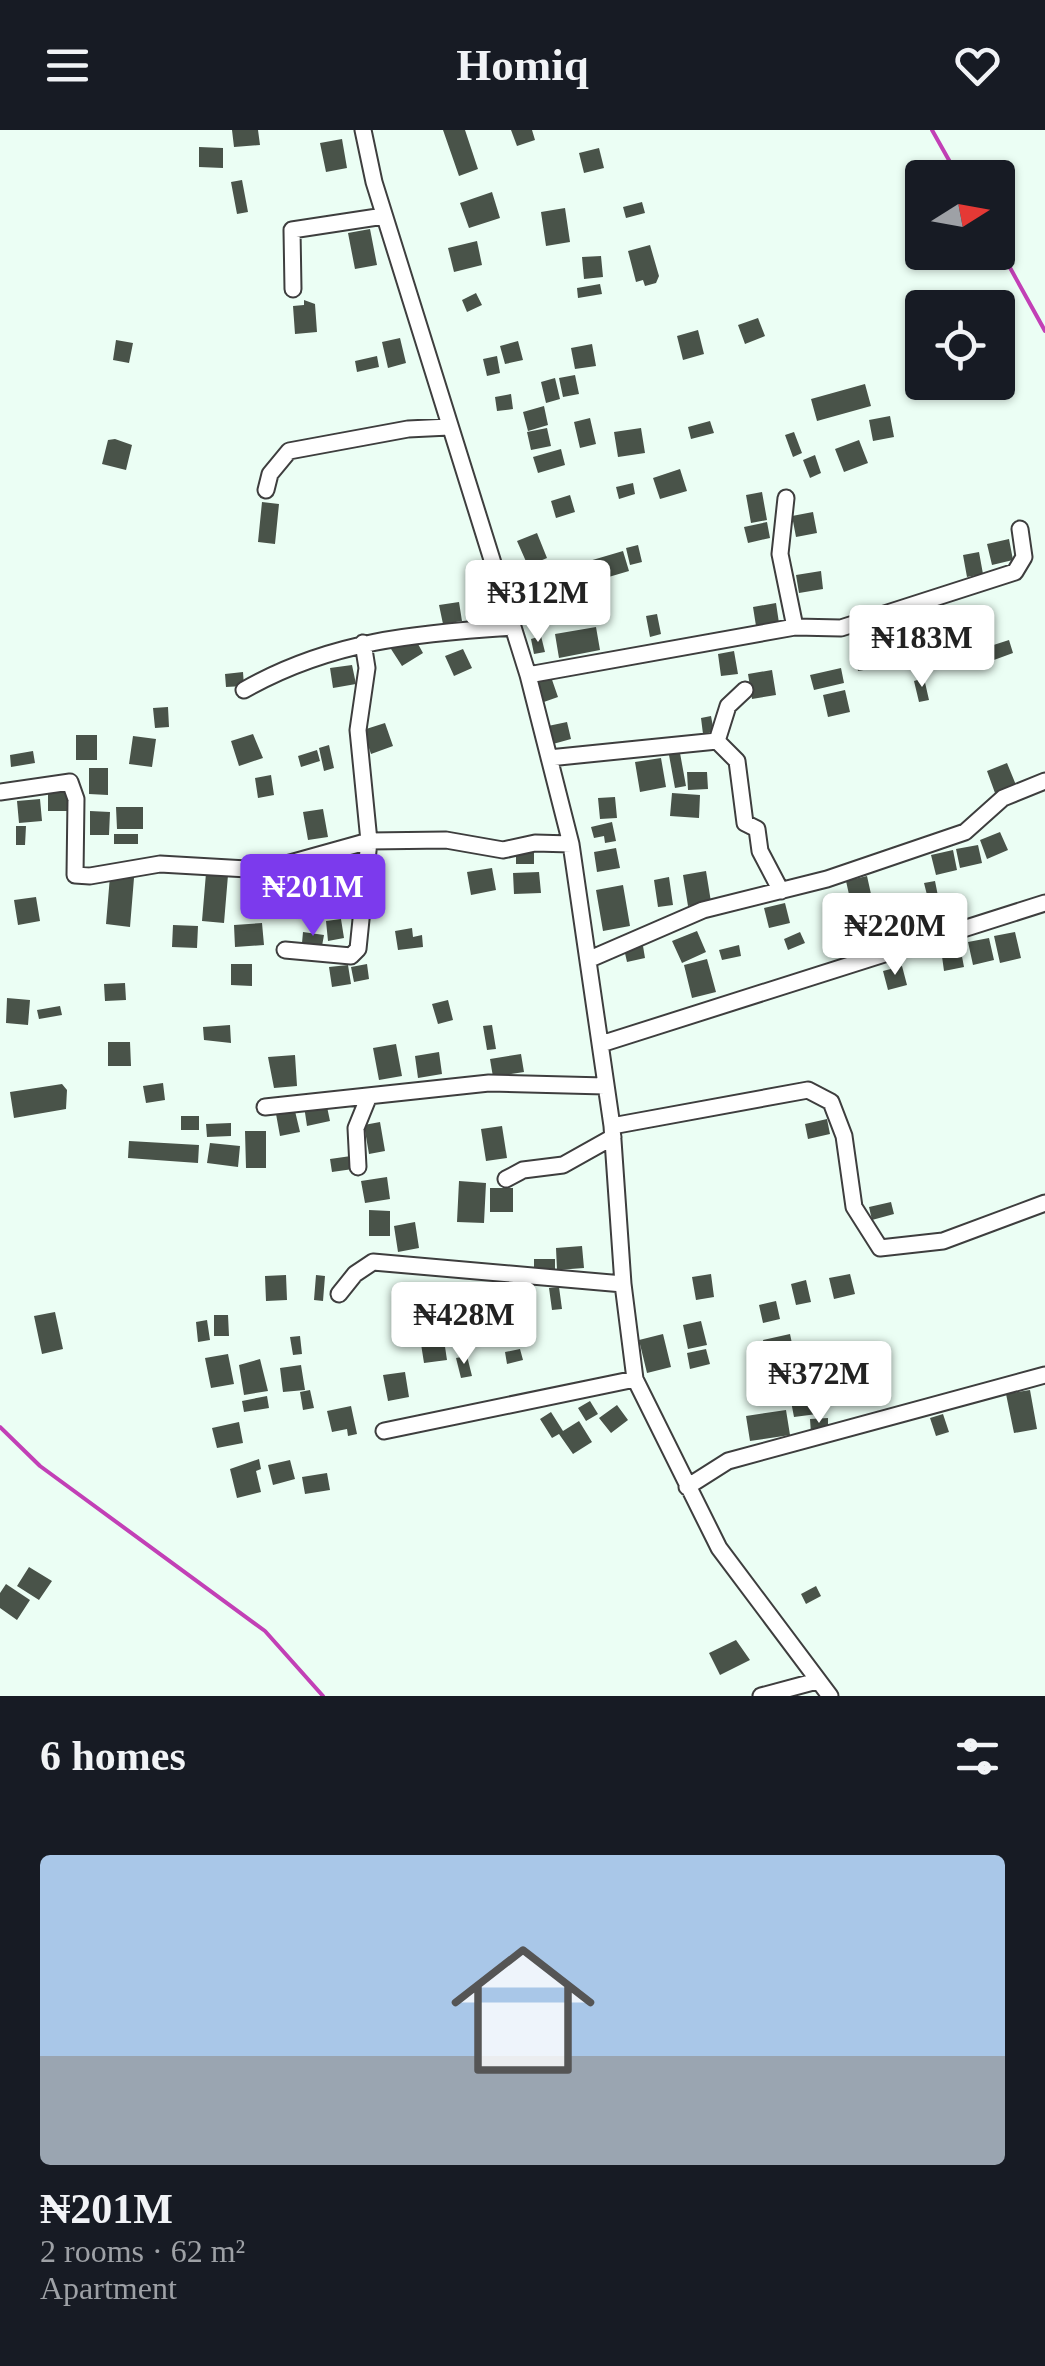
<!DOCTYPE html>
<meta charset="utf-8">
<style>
:root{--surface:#171b24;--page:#242831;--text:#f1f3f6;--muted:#9ea1a6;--line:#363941;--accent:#7c3aed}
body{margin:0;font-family:"Times New Roman",serif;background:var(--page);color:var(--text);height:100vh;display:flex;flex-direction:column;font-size:38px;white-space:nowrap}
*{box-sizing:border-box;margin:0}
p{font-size:32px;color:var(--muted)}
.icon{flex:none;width:55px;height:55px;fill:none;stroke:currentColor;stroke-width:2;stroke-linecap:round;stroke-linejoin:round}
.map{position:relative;height:1566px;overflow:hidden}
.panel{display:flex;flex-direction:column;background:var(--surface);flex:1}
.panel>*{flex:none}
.needle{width:65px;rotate:79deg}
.buttons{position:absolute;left:905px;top:30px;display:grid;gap:20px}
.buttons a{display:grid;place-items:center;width:110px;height:110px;border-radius:10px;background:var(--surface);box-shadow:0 2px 8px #0004;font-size:50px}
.price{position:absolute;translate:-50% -85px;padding:0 22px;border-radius:10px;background:#fff;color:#222;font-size:32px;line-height:65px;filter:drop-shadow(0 2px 5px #0008)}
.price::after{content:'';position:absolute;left:50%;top:60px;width:30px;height:22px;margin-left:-15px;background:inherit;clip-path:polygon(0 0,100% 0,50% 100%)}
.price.selected{background:var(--accent);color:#fff}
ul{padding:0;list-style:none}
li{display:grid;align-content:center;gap:20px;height:530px;padding:0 40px}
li+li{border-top:2px solid var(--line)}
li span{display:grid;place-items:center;height:310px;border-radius:10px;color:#555}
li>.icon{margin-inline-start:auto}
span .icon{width:180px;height:180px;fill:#fffc;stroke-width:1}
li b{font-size:42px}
h2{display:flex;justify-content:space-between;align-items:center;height:120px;padding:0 40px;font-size:42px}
header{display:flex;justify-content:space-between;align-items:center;height:130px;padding:0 40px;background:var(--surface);font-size:45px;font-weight:700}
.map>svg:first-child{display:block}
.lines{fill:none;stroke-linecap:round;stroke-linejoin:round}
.stream{stroke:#c240b6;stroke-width:4}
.building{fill:#495349}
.minor-casing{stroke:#3e3e3e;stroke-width:19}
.minor{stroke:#fff;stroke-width:15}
</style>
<header><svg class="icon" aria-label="menu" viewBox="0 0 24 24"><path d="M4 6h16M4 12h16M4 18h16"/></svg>Homiq<svg class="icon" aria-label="heart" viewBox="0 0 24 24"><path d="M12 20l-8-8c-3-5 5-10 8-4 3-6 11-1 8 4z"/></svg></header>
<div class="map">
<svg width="1045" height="1566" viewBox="0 0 1045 1566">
<rect width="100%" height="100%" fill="#ebfef4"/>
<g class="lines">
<!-- stream -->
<path class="stream" d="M932,0L959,48
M998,116L1045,201
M0,1297L40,1336L265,1501L323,1566"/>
</g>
<!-- building -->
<path class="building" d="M232,0H258L260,15L234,17Z
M443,0H465L478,39L459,46Z
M511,0H532L535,10L517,16Z
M342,9L347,38L326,42L320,13Z
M199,17L223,18V38L199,37Z
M599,18L604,38L584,43L579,23Z
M242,50L248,82L237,84L231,52Z
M492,62L500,88L469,98L460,73Z
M642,72L645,83L626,88L623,77Z
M565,78L570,112L546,116L541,82Z
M370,99L377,135L355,139L348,103Z
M477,111L482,135L454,142L448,118Z
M650,115L659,146L656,153L645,156L643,150L636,152L628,121Z
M601,126L603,147L584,149L582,127Z
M600,154L602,164L578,168L577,158Z
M476,163L482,175L467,182L462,170Z
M304,170L315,174L317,202L295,204L293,176L304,175Z
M758,188L765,206L745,214L738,195Z
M698,200L704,224L683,230L677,206Z
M400,208L406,233L388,238L382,212Z
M116,210L133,213L129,233L113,230Z
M518,211L523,230L505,234L500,216Z
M592,214L596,236L575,239L571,218Z
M377,226L379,237L357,242L355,231Z
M497,226L500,243L487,246L483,229Z
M575,245L579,264L563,267L559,248Z
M555,248L560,269L546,273L541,252Z
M865,254L871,276L817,291L811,269Z
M511,264L513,279L497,281L495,267Z
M544,276L548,295L528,301L523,282Z
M890,286L894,307L873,311L869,290Z
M590,288L596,314L580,318L574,292Z
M710,291L714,303L691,309L688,297Z
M547,298L551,316L531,320L527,302Z
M641,298L645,323L618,327L614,302Z
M794,302L802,323L793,327L785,305Z
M115,309L132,315L126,340L102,334L108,310Z
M859,310L868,333L844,342L835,319Z
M561,319L565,335L538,343L533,327Z
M815,325L821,343L810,348L803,330Z
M680,339L687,361L660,369L653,348Z
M633,353L635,364L619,369L616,357Z
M762,362L767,390L751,393L746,365Z
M570,365L575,382L556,388L551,371Z
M262,372L279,374L275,414L258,412Z
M813,382L817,403L796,407L792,386Z
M767,392L770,408L748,413L744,397Z
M537,403L547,428L528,436L517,411Z
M1009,409L1013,430L992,435L987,414Z
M638,415L642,432L630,435L626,418Z
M623,421L629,441L568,459L562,439Z
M979,422L983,444L967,447L963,425Z
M821,441L823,459L799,463L796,445Z
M559,469L558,489L532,495L528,477Z
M459,472L462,491L443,494L439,475Z
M776,473L779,493L756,496L753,477Z
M657,484L661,504L650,507L646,486Z
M596,497L600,520L559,528L555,504Z
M413,505L423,523L402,536L391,519Z
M541,506L545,522L534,524L531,509Z
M1009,510L1013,523L983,534L978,520Z
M883,517L886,536L858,541L855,522Z
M463,519L472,538L454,546L445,526Z
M734,521L738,544L721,546L718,524Z
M352,535L356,554L333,558L330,538Z
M841,538L844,553L814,560L810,545Z
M772,540L776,565L752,569L748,544Z
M243,542L244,556L226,557L225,544Z
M550,544L558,567L541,573L533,549Z
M924,548L929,570L919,572L914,551Z
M845,560L850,582L828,587L823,565Z
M168,577L169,597L155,598L153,578Z
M711,586L714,602L703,604L701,588Z
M567,592L571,609L553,614L548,596Z
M385,593L393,616L371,624L363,600Z
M253,604L263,628L239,636L231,611Z
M76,605H97V630H76Z
M133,606L156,609L152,637L129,634Z
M329,615L334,638L324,641L319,618Z
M317,620L320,631L301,637L298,626Z
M33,621L35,633L11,637L10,625Z
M680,623L686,656L675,658L669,625Z
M661,628L666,657L640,662L635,632Z
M1007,633L1016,655L995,663L987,641Z
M89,638H108V665L89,664Z
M687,642H707L708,659L688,660Z
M271,645L274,665L258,668L255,648Z
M48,662H71L70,681H48Z
M672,663L700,665L699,688L670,686Z
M615,667L617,688L600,689L598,668Z
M40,669L42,691L19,693L17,671Z
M116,677H143V699H117Z
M323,679L328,707L308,710L303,682Z
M90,681L110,682L109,705H90Z
M612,692L616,711L605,713L604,706L594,708L591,697Z
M16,696H26L25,715H16Z
M1000,702L1008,720L987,729L980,710Z
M114,704H138V714H114Z
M978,715L982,733L960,738L956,719Z
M616,718L620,738L597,742L594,722Z
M953,720L957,740L936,745L931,725Z
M516,723H534V734H516Z
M336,733L354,734L353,758L334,757Z
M492,738L496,760L471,765L467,742Z
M706,741L711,772L688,776L683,745Z
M539,742L541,763L514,764L513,743Z
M206,743L228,745L224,793L202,791Z
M110,746L134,748L130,797L106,794Z
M867,746L873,773L852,778L846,751Z
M245,747L263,749L262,771L243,770Z
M669,747L673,775L658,777L654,750Z
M935,751L939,771L929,773L924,753Z
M623,755L630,796L603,801L596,760Z
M293,757L303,763L300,786L283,784L286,761L292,762Z
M274,759L284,761L280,783L269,781Z
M36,767L40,791L18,795L14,770Z
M785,773L790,793L769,798L764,778Z
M924,776L928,793L915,796L911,778Z
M940,776L944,796L936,798L931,777Z
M341,789L344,808L328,811L326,791Z
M262,793L264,815L235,817L234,795Z
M173,795L198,796L197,818L172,817Z
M412,798L413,807L422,805L423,817L398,820L395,801Z
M697,801L706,822L682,833L672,811Z
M303,802L324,805L322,816L302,813Z
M800,802L805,813L788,820L784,809Z
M1015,802L1021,828L1000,833L994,806Z
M989,808L994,830L973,835L968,812Z
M739,815L741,826L722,830L719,820Z
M643,816L645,828L627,832L624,819Z
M960,816L964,837L944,841L941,819Z
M707,829L716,862L692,868L684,835Z
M231,834H252V856L231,855Z
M367,834L369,849L354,852L351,837Z
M348,835L351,854L332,857L329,837Z
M902,836L907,855L888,860L883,841Z
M125,853L126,870L105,871L104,854Z
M7,868L30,870L28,895L6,893Z
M448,870L453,890L438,894L432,874Z
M60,876L62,885L39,889L37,880Z
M230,895L231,913L204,910L203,897Z
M492,895L496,919L487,920L483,896Z
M108,912H130L131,936H108Z
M396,914L402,946L379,950L373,918Z
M439,922L442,944L418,948L415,926Z
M521,924L524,942L493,947L490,929Z
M295,925L297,956L274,958L268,927Z
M163,953L165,970L146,973L143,956Z
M62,954L67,960L66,979L14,988L10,962Z
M326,972L330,991L307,996L304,976Z
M295,981L300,1002L280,1006L276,984Z
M181,986H199V1000H181Z
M827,989L830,1004L808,1009L805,994Z
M380,992L385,1021L369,1024L364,995Z
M231,993V1006L207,1007L206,994Z
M502,996L507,1028L486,1031L481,999Z
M245,1001H266V1038H246Z
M129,1011L199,1015L198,1033L128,1028Z
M210,1013L240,1016L238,1037L207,1033Z
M351,1026L353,1039L332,1042L330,1029Z
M387,1047L390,1069L365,1073L361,1051Z
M459,1051L486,1053L484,1093L457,1092Z
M490,1058H513V1082H490Z
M891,1072L894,1084L872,1090L869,1077Z
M369,1080L390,1081V1106H369Z
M415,1092L419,1118L398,1122L394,1096Z
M582,1116L584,1138L557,1140L556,1118Z
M534,1129H555V1139H534Z
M711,1144L714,1167L696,1170L692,1147Z
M850,1144L855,1164L834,1169L829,1148Z
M286,1145L287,1170L266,1171L265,1146Z
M316,1145L325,1146L323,1171L314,1170Z
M806,1150L811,1172L796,1175L791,1154Z
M559,1157L562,1179L552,1180L549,1158Z
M776,1171L780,1189L763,1193L759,1175Z
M55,1182L63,1219L42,1224L34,1186Z
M214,1185H228L229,1206H214Z
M207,1190L210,1210L198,1212L196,1192Z
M701,1191L707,1215L688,1219L683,1195Z
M663,1204L671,1237L647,1243L639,1210Z
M790,1204L794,1223L767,1229L763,1210Z
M300,1206L302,1224L293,1225L290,1207Z
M444,1210L447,1230L424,1233L421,1214Z
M520,1219L523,1230L507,1234L505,1222Z
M706,1219L710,1234L690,1239L687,1223Z
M228,1224L234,1254L211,1258L205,1228Z
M467,1226L472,1246L461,1248L456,1228Z
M260,1229L268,1261L244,1265L239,1235Z
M301,1235L305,1260L283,1262L280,1238Z
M405,1242L409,1267L388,1271L383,1245Z
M813,1257L817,1284L794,1287L789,1261Z
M310,1260L314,1278L303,1280L300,1262Z
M1030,1260L1037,1299L1014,1303L1006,1264Z
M267,1266L269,1278L244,1282L242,1271Z
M590,1271L598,1284L586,1291L578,1278Z
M617,1275L628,1290L611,1303L599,1288Z
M351,1276L357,1304L348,1306L347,1299L332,1302L327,1281Z
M786,1280L790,1305L750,1311L746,1286Z
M551,1282L563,1301L579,1291L592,1312L573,1324L559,1304L552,1308L540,1289Z
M943,1284L949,1302L936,1306L930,1288Z
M828,1288V1303L811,1304L810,1289Z
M239,1292L243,1313L217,1318L212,1298Z
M259,1329L261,1339L256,1341L261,1362L237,1368L230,1339Z
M290,1330L295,1349L273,1355L268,1335Z
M327,1343L330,1360L305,1364L302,1347Z
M29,1437L52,1451L39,1470L17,1456Z
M6,1454L30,1470L17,1490L0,1478V1463Z
M816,1456L821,1466L806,1474L801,1464Z
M736,1510L750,1530L720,1545L709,1523Z"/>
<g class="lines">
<!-- minor casing -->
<g class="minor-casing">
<path id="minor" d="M363,0L374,52L528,545L571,714L612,996L623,1154L635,1249L719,1418L830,1566
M293,159L292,100L384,86
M266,360L270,344L289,321L408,299L449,297
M786,368L780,424L795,497
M528,545L795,497L841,498L1015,442L1024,427L1020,399
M244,560C330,511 416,503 512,497
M745,560L728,576L717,611L737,631L745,693L757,699L760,721L781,761
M549,628L717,611
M0,662L70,652L76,669L75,745L90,746L160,734L265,740L369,711L446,710L503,720L535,713L571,714
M285,820L351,826L358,819L369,711L358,600L367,538L363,513
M590,829L703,780L827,749L965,702L1003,668L1045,651
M601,914L1045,773
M265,977L489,953L605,956
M612,996L808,960L831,972L844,1006L854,1077L880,1118L943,1111L1045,1073
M358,1037L356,998L369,966
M506,1049L523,1040L563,1035L613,1007
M339,1164L355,1144L373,1132L623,1154
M384,1301L635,1249
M687,1357L728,1331L1045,1245
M761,1566L817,1551"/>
</g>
<!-- minor -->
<use href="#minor" class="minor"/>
</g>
</svg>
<div class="buttons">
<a><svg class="needle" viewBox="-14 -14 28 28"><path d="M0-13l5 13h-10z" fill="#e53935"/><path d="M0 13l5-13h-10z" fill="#9ea1a6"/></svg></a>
<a><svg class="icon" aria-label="locate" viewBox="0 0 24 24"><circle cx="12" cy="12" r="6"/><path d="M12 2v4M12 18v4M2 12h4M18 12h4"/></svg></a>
</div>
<b class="price" style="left:538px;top:515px">₦312M</b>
<b class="price" style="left:922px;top:560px">₦183M</b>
<b class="price selected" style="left:313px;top:809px">₦201M</b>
<b class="price" style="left:895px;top:848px">₦220M</b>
<b class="price" style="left:464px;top:1237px">₦428M</b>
<b class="price" style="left:819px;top:1296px">₦372M</b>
</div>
<section class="panel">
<h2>6 homes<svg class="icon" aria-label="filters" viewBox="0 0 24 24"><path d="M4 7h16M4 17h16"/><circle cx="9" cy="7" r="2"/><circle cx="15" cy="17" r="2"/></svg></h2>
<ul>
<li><span style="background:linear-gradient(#a9c7e8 65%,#9aa5b1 0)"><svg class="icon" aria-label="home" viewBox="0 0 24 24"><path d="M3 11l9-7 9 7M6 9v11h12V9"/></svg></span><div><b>₦201M</b><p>2 rooms · 62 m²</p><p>Apartment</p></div></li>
</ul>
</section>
